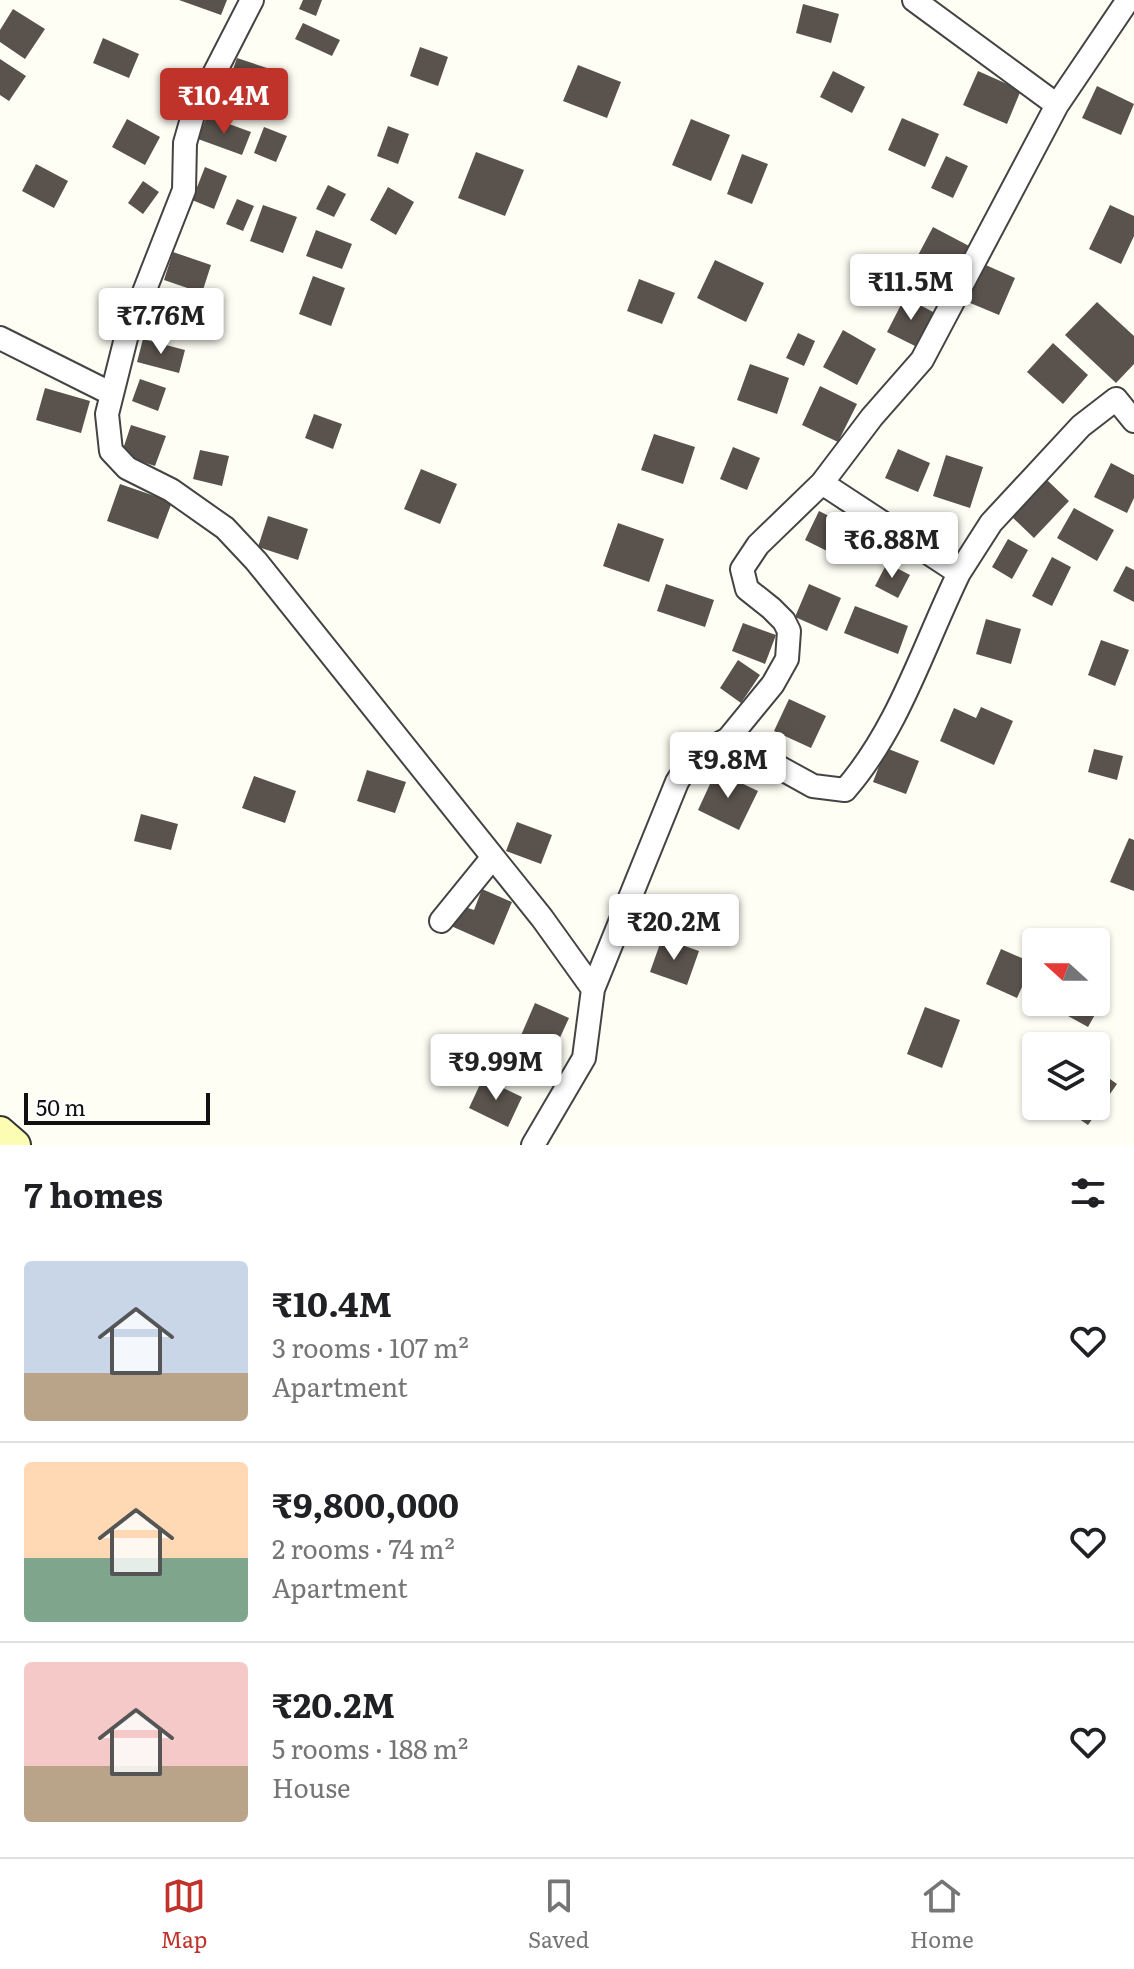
<!DOCTYPE html>
<meta charset="utf-8">
<style>
:root{--surface:#fff;--page:#f6f6f6;--text:#202124;--muted:#757577;--line:#e0e0e0;--accent:#bf332b}
body{margin:0;font-family:Literata,serif;background:var(--page);color:var(--text);height:100vh;display:flex;flex-direction:column;font-size:30px;white-space:nowrap}
*{box-sizing:border-box;margin:0}
p{font-size:26px;color:var(--muted)}
.icon{flex:none;width:44px;height:44px;fill:none;stroke:currentColor;stroke-width:2;stroke-linecap:round;stroke-linejoin:round}
.map{position:relative;height:1145px;overflow:hidden}
.details{display:flex;flex-direction:column;background:var(--surface);flex:1}
.details>*{flex:none}
.needle{width:52px;rotate:291deg}
.buttons{position:absolute;left:1022px;top:928px;display:grid;gap:16px}
.buttons a{display:grid;place-items:center;width:88px;height:88px;border-radius:8px;background:var(--surface);box-shadow:0 2px 6px #0004;font-size:40px}
.scale{position:absolute;left:24px;bottom:20px;width:186px;box-sizing:border-box;padding-left:8px;border:4px solid #111;border-top:0;font-size:22px;line-height:28px;white-space:nowrap;color:#111;-webkit-text-stroke:6px #fff;paint-order:stroke}
.price{position:absolute;translate:-50% -68px;padding:0 18px;border-radius:8px;background:#fff;color:#222;font-size:26px;line-height:52px;filter:drop-shadow(0 2px 4px #0008)}
.price::after{content:'';position:absolute;left:50%;top:48px;width:24px;height:18px;margin-left:-12px;background:inherit;clip-path:polygon(0 0,100% 0,50% 100%)}
.price.selected{background:var(--accent);color:#fff}
ul{padding:0;list-style:none}
li{display:flex;align-items:center;gap:24px;height:200px;padding:0 24px}
li+li{border-top:2px solid var(--line)}
li span{display:grid;place-items:center;flex:none;width:224px;height:160px;border-radius:8px;color:#555}
li>.icon{margin-inline-start:auto}
span .icon{width:96px;height:96px;fill:#fffc;stroke-width:1}
li b{font-size:34px}
h2{display:flex;justify-content:space-between;align-items:center;height:96px;padding:0 24px;font-size:34px}
.tab-bar{display:flex;justify-content:space-around;align-items:center;height:112px;border-top:2px solid var(--line);background:var(--surface);font-size:22px;color:var(--muted)}
.tab-bar a{display:grid;justify-items:center;gap:4px}
.tab-bar .selected{color:var(--accent)}
.map>svg:first-child{display:block}
.building{fill:#5a534d}
.lines{fill:none;stroke-linecap:round;stroke-linejoin:round}
.minor-casing{stroke:#444;stroke-width:26}
.secondary-casing{stroke:#333;stroke-width:34}
.minor{stroke:#fff;stroke-width:22}
.secondary{stroke:#fcfcb2;stroke-width:30}
</style>
<div class="map">
<svg width="1134" height="1145" viewBox="0 0 1134 1145">
<rect width="100%" height="100%" fill="#fffef5"/>
<!-- building -->
<path class="building" d="M179,0H227L221,15Z
M303,0H322L316,16L299,9Z
M803,4L839,14L831,43L796,33Z
M13,9L45,29L25,59L0,42V30Z
M303,23L340,40L332,56L295,39Z
M103,38L139,54L129,78L93,63Z
M420,47L448,57L438,86L410,76Z
M237,58L270,69L258,100L226,89Z
M0,59L26,76L9,101L0,95Z
M578,65L621,82L607,118L563,101Z
M833,71L865,87L852,113L820,97Z
M978,71L1021,90L1007,124L963,105Z
M1097,86L1134,104L1121,135L1082,118Z
M207,116L251,132L242,155L198,139Z
M902,118L939,134L925,167L888,150Z
M127,119L160,137L145,165L112,147Z
M691,119L730,135L711,181L672,165Z
M388,126L409,134L398,164L377,156Z
M264,127L287,136L276,162L254,153Z
M476,152L524,170L505,216L458,198Z
M742,154L768,164L752,204L727,194Z
M946,156L968,166L953,198L931,188Z
M36,164L68,181L54,208L22,191Z
M205,167L227,176L214,209L192,200Z
M143,181L159,192L143,214L128,203Z
M328,185L346,194L334,217L316,209Z
M388,187L414,202L396,235L370,220Z
M237,199L254,206L243,231L226,224Z
M263,205L297,217L283,253L250,241Z
M1110,205L1134,216V236L1121,264L1089,249Z
M933,227L971,247L954,282L915,261Z
M316,230L352,244L342,269L306,256Z
M173,252L211,265L202,293L164,280Z
M715,260L764,283L746,322L697,298Z
M979,262L1015,278L999,315L963,300Z
M313,276L345,288L331,326L299,314Z
M639,279L675,293L662,324L627,311Z
M905,297L935,313L917,347L887,332Z
M1097,302L1134,336V364L1116,383L1065,335Z
M843,330L876,349L857,385L823,367Z
M798,333L815,341L804,366L786,358Z
M143,339L185,350L179,373L137,362Z
M1053,343L1088,375L1063,404L1027,372Z
M750,364L789,378L777,414L737,400Z
M140,379L166,388L158,411L132,401Z
M820,386L857,404L838,442L802,425Z
M45,388L90,401L81,433L36,420Z
M314,414L342,424L333,449L305,438Z
M131,425L166,436L155,466L121,455Z
M654,434L695,447L683,484L641,470Z
M733,447L760,458L747,490L720,479Z
M898,449L930,463L918,492L885,478Z
M200,450L229,456L222,486L193,479Z
M946,455L983,467L970,508L933,496Z
M1111,463L1134,475V498L1127,513L1094,497Z
M421,469L457,484L440,524L404,509Z
M1047,480L1069,501L1034,538L1012,517Z
M120,484L172,502L158,539L107,521Z
M1074,508L1114,530L1097,561L1057,538Z
M819,511L845,524L831,553L805,540Z
M268,516L308,529L298,560L258,547Z
M618,523L664,539L649,582L603,566Z
M1008,539L1028,550L1012,579L992,567Z
M1052,557L1071,567L1052,606L1032,596Z
M887,563L910,575L898,598L875,586Z
M1126,566L1134,570V602L1113,591Z
M666,584L714,600L705,627L657,611Z
M809,584L841,598L827,631L795,617Z
M855,606L908,626L898,654L844,633Z
M986,619L1021,629L1011,664L976,654Z
M743,623L776,635L765,664L732,651Z
M1101,640L1129,650L1115,686L1088,675Z
M738,660L760,675L741,703L720,688Z
M789,699L826,716L811,748L774,731Z
M981,707L1013,721L994,765L940,741L954,708L976,718Z
M886,748L919,761L906,794L873,782Z
M1094,749L1123,756L1117,780L1088,772Z
M367,770L406,782L395,813L357,801Z
M716,771L758,791L739,830L698,810Z
M254,776L296,791L285,823L242,808Z
M141,814L178,824L171,850L134,841Z
M517,822L552,835L541,864L506,851Z
M1129,838L1134,840V891L1110,882Z
M482,889L512,902L494,945L451,926L462,906L474,910Z
M662,938L699,951L687,985L650,972Z
M1001,949L1033,963L1017,998L986,984Z
M1096,990L1106,995L1088,1027L1059,1011L1064,1002H1096Z
M535,1003L569,1018L552,1055L519,1040Z
M925,1007L960,1020L942,1068L907,1054Z
M1096,1069L1117,1084L1088,1125L1060,1106H1096Z
M483,1078L522,1097L508,1127L469,1108Z"/>
<g class="lines">
<!-- minor casing -->
<g class="minor-casing">
<path id="minor" d="M252,0L193,115L185,143L184,190L126,338L107,414L111,451L127,468L171,490L225,528L256,561L493,857L441,921
M914,0L1057,105
M0,338L112,394
M822,483L959,573L991,523L1081,426L1116,399L1134,421
M728,739L813,786L845,790C899,728 923,647 959,573
M493,857L542,918L593,989
M533,1145L584,1058L593,989L677,782L692,758L728,739L773,684L787,659L789,631L784,621L771,608L747,589L742,569L758,545L822,483L872,417L922,360L1057,105L1128,0"/>
</g>
<!-- secondary casing -->
<g class="secondary-casing">
<path id="secondary" d="M0,1132L15,1145"/>
</g>
<!-- minor -->
<use href="#minor" class="minor"/>
<!-- secondary -->
<use href="#secondary" class="secondary"/>
</g>
</svg>
<div class="buttons">
<a><svg class="needle" viewBox="-14 -14 28 28"><path d="M0-13l5 13h-10z" fill="#e53935"/><path d="M0 13l5-13h-10z" fill="#757577"/></svg></a>
<a><svg class="icon" aria-label="layers" viewBox="0 0 24 24"><path d="M12 4l9 5-9 5-9-5zM3 14l9 5 9-5"/></svg></a>
</div>
<div class="scale">50 m</div>
<b class="price selected" style="left:224px;top:136px">₹10.4M</b>
<b class="price" style="left:911px;top:322px">₹11.5M</b>
<b class="price" style="left:161px;top:356px">₹7.76M</b>
<b class="price" style="left:892px;top:580px">₹6.88M</b>
<b class="price" style="left:728px;top:800px">₹9.8M</b>
<b class="price" style="left:674px;top:962px">₹20.2M</b>
<b class="price" style="left:496px;top:1102px">₹9.99M</b>
</div>
<section class="details">
<h2>7 homes<svg class="icon" aria-label="filters" viewBox="0 0 24 24"><path d="M4 7h16M4 17h16"/><circle cx="9" cy="7" r="2"/><circle cx="15" cy="17" r="2"/></svg></h2>
<ul>
<li><span style="background:linear-gradient(#c9d6e8 70%,#b9a48a 0)"><svg class="icon" aria-label="home" viewBox="0 0 24 24"><path d="M3 11l9-7 9 7M6 9v11h12V9"/></svg></span><div><b>₹10.4M</b><p>3 rooms · 107 m²</p><p>Apartment</p></div><svg class="icon" aria-label="heart" viewBox="0 0 24 24"><path d="M12 20l-8-8c-3-5 5-10 8-4 3-6 11-1 8 4z"/></svg></li>
<li><span style="background:linear-gradient(#ffd9b3 60%,#7fa58c 0)"><svg class="icon" aria-label="home" viewBox="0 0 24 24"><path d="M3 11l9-7 9 7M6 9v11h12V9"/></svg></span><div><b>₹9,800,000</b><p>2 rooms · 74 m²</p><p>Apartment</p></div><svg class="icon" aria-label="heart" viewBox="0 0 24 24"><path d="M12 20l-8-8c-3-5 5-10 8-4 3-6 11-1 8 4z"/></svg></li>
<li><span style="background:linear-gradient(#f6c9c9 65%,#b9a48a 0)"><svg class="icon" aria-label="home" viewBox="0 0 24 24"><path d="M3 11l9-7 9 7M6 9v11h12V9"/></svg></span><div><b>₹20.2M</b><p>5 rooms · 188 m²</p><p>House</p></div><svg class="icon" aria-label="heart" viewBox="0 0 24 24"><path d="M12 20l-8-8c-3-5 5-10 8-4 3-6 11-1 8 4z"/></svg></li>
</ul>
</section>
<nav class="tab-bar">
<a class="selected"><svg class="icon" aria-label="map" viewBox="0 0 24 24"><path d="M3 6l6-2 6 2 6-2v14l-6 2-6-2-6 2zM9 4v14M15 6v14"/></svg>Map</a>
<a><svg class="icon" aria-label="saved" viewBox="0 0 24 24"><path d="M7 4h10v16l-5-4-5 4z"/></svg>Saved</a>
<a><svg class="icon" aria-label="home" viewBox="0 0 24 24"><path d="M3 11l9-7 9 7M6 9v11h12V9"/></svg>Home</a>
</nav>
